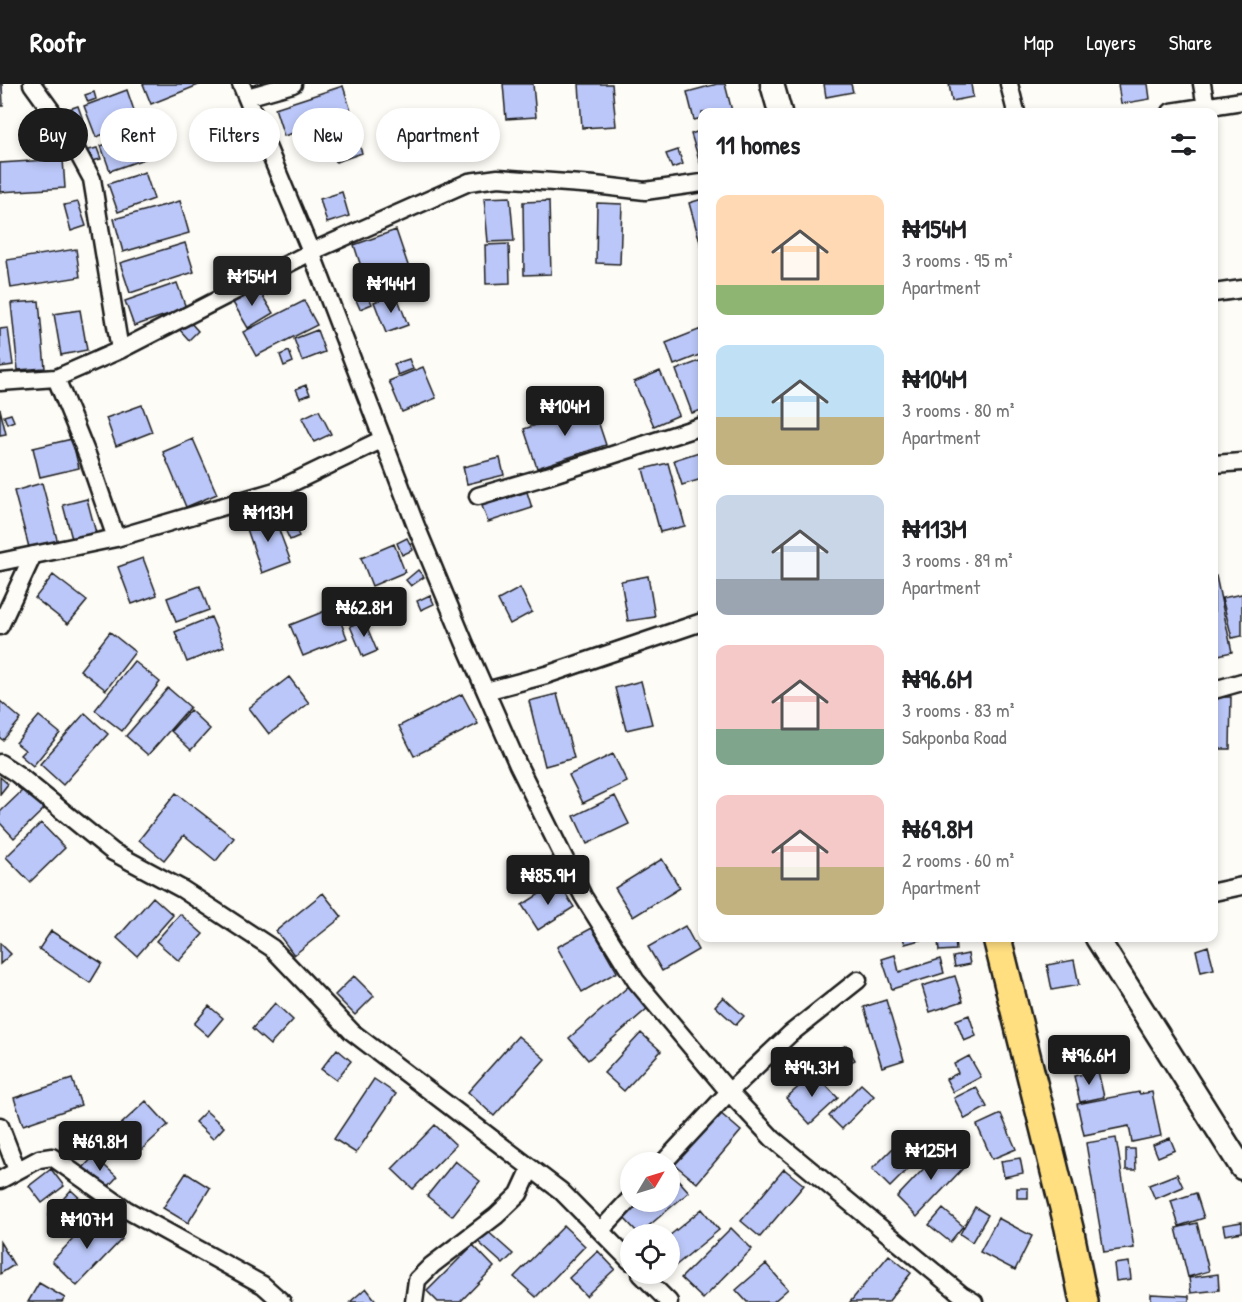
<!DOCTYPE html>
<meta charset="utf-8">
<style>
:root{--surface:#fff;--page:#f2f2f2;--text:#202124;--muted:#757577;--accent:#1c1c1c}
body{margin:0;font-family:"Patrick Hand",sans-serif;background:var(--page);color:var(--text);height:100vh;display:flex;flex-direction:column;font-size:22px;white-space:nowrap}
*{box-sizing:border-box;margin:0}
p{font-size:20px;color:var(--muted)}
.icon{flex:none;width:33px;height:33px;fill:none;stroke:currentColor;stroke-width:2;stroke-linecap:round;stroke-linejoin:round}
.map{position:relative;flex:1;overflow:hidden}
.drawer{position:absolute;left:698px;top:24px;width:520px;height:834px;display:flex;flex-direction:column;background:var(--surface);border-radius:12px;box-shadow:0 3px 9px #0003}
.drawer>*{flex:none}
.hud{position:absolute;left:18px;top:24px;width:570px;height:54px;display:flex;gap:12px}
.needle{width:39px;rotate:52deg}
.tools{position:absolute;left:620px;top:1068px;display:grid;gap:12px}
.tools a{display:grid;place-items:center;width:60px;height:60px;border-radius:50%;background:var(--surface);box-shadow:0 3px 9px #0003;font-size:30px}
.price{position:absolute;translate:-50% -51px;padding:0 14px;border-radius:6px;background:var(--accent);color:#fff;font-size:20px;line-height:39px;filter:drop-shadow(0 2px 3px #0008)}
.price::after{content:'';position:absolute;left:50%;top:36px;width:18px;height:14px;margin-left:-9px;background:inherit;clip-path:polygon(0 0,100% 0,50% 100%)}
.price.on{background:#222;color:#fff}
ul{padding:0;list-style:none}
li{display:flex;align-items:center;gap:18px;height:150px;padding:0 18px}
li span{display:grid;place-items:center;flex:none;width:168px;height:120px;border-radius:12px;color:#555}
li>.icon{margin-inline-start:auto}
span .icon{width:72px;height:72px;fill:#fffc;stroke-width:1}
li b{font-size:26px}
h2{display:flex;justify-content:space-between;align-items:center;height:72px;padding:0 18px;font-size:26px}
.tag{padding:0 21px;border-radius:27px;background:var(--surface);box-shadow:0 3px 9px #0003;font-size:21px;line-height:54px}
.tag.on{background:var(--accent);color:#fff}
header{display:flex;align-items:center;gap:36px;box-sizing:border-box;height:84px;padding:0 30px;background:var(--accent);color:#fff}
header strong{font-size:28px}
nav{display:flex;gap:33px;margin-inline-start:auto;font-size:21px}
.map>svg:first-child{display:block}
.building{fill:#bbc7f8;stroke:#1c1c1c;stroke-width:1.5}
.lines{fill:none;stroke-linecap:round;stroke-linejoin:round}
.minor-casing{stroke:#1c1c1c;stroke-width:21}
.secondary-casing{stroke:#1c1c1c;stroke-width:27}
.trunk-casing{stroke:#1c1c1c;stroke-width:32}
.minor{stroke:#fdfcf7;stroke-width:16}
.secondary{stroke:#fdfcf7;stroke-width:22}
.trunk{stroke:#ffdf80;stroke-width:27}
</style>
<header>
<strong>Roofr</strong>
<nav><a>Map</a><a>Layers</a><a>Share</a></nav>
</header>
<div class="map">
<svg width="1242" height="1218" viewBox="0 0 1242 1218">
<rect width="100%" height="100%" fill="#fdfcf7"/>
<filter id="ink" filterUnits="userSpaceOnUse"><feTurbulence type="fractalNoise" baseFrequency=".0167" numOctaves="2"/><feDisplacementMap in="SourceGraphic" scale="12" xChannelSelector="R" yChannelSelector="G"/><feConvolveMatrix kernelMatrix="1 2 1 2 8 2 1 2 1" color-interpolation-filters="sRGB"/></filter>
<g filter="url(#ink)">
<!-- building -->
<path class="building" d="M0,0H2L3,22H0Z
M143,0H201L151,20Z
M503,0H533L536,33L506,35Z
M579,0H612L616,42L582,44Z
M717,0H725L732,27L702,28V34L694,36L687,8Z
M824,0H851L853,8L826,13Z
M949,0H971L973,13L952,17Z
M1118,0H1148L1150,15L1121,20Z
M343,2L352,30L284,52L275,24Z
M127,6L138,38L96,53L84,22Z
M94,8L96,15L88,18L85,11Z
M78,22L84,39L75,42L69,25Z
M351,37L362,69L336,78L325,46Z
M152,43L161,69L110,87L101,62Z
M702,46V85L691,50Z
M97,64L101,75L92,77L89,66Z
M678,66L683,80L672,84L666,70Z
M63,75L65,104L0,108V79Z
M145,88L154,115L118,128L108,100Z
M342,108L349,132L327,139L320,115Z
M510,113L514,157L488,158L484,114Z
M702,115V165L689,119Z
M180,117L189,149L123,168L114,135Z
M549,117L551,190L524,191L523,118Z
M78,118L86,142L71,147L64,121Z
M597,119L622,120L620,180L596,179Z
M396,146L413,196L370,210L354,161Z
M185,159L194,188L130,209L120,179Z
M509,160L510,199L486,200L485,161Z
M76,165L80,193L11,204L7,176Z
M269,197L275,206L267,211L261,202Z
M177,199L186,224L134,242L125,217Z
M257,203L273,229L248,244L232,217Z
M396,210L408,241L386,249L374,218Z
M368,211L372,220L360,225L356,216Z
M39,217L45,284L18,286L11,219Z
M304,217L317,241L256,272L243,248Z
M80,226L87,266L61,271L54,230Z
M190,238L198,247L189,256L180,246Z
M8,244L13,281L0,283V245Z
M701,245L702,270L674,281L666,259Z
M317,246L325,268L302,277L294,255Z
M289,267L293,278L284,282L280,271Z
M409,275L413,285L398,291L394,280Z
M702,276V326L692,329L676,286Z
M423,283L436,314L402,328L389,297Z
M660,287L679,331L654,342L634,298Z
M306,301L310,310L300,314L296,305Z
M142,321L152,348L116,362L106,334Z
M593,322L606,361L537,384L524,345Z
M0,325L6,350L0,351Z
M319,326L331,350L314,358L302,334Z
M11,330L14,337L7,340L4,332Z
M72,355L79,384L40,393L33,364Z
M193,355L217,410L186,423L163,368Z
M702,367V395L682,401L674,376Z
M500,374L504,391L467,400L463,383Z
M668,379L685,442L660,448L643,385Z
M42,399L58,459L30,467L14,407Z
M527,408L532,424L488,438L482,422Z
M87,415L96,449L72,455L63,421Z
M291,426L295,433L287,437L283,429Z
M273,430L291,478L262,489L245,439Z
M292,437L299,452L290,456L283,441Z
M407,454L413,466L402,471L397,459Z
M394,460L405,488L372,502L361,474Z
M143,474L157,511L132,520L118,483Z
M418,486L424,493L411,502L406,496Z
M53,491L87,517L68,540L35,514Z
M648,492L655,533L628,537L621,497Z
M1216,492L1232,568L1214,572V493Z
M200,502L209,526L176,538L167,514Z
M520,504L532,528L510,540L498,516Z
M1242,510V552L1232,554L1222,514Z
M430,511L434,520L421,526L417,517Z
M335,523L347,554L303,572L290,541Z
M211,533L224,563L187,578L175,548Z
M364,536L377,567L363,573L350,542Z
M110,548L135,568L106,606L80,586Z
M134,577L160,598L122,647L95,626Z
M289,593L309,619L269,650L249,624Z
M641,597L652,640L626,646L615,604Z
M168,604L190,623L148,671L126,652Z
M462,610L478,640L414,672L399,642Z
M557,610L574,674L545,682L529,617Z
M1214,613H1231L1230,665H1214Z
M0,617L21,635L3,656L0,654Z
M190,626L210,645L191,666L171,647Z
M85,629L108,650L63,701L40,680Z
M39,632L60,649L33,682L20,671L25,666L16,659Z
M613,670L627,698L583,719L569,691Z
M0,693L8,700L0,710Z
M25,704L44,725L14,754L0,739V728Z
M176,709L234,754L216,777L184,751L164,776L139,756Z
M615,712L629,740L587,760L574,732Z
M41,739L65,764L30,798L6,773Z
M662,775L680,804L633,833L615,804Z
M558,798L574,823L538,846L522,821Z
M323,809L342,833L294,871L276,847Z
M153,813L173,831L137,872L117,854Z
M180,830L203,850L179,877L156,857Z
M685,842L698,866L662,887L648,863Z
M592,844L617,888L582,908L557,863Z
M51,847L102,879L90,899L39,865Z
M903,854H927L905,860Z
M955,855L956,866L939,867L938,857Z
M0,859L11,870L0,880Z
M1208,862L1214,885L1201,888L1196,866Z
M968,870L970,880L955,883L953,873Z
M895,871L899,888L940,875L944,889L892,905L882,875Z
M1074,876L1079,901L1052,906L1047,881Z
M354,892L374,912L355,931L335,911Z
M955,892L963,917L930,928L922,902Z
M629,902L648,924L588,976L569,954Z
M723,913L744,932L736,941L715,922Z
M886,916L904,976L882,983L864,923Z
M275,919L293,936L270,961L252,945Z
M209,922L223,934L208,952L194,940Z
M969,931L976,952L964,957L956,936Z
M641,949L661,967L624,1007L604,989Z
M518,952L545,975L494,1032L468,1008Z
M846,961L855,976L841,983L833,969Z
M337,965L351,977L336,996L321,985Z
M969,972L981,993L953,1008L946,995L958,989L954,980Z
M1098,987L1104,1013L1080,1018L1074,992Z
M814,989L838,1014L810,1040L786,1014Z
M72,995L81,1021L23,1041L14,1014Z
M374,995L396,1010L356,1069L334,1055Z
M861,1000L874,1012L842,1045L829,1032Z
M976,1003L987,1023L965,1035L954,1014Z
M1139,1008L1140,1010L1152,1008L1161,1052L1132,1058L1129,1042L1084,1051L1077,1020Z
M146,1017L168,1041L140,1067L118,1043Z
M206,1027L224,1043L213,1055L195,1038Z
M719,1028L741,1047L697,1099L674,1080Z
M1001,1030L1016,1065L992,1075L977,1041Z
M435,1041L456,1061L413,1105L392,1085Z
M1116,1054L1134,1164L1104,1168L1086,1059Z
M1170,1054L1175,1066L1158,1073L1153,1061Z
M898,1059L916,1077L890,1103L872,1085Z
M945,1062L966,1081L917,1133L897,1113Z
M1126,1065H1135L1136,1086H1126Z
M94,1072L117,1093L107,1104L83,1084Z
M1020,1074L1023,1089L1004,1093L1001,1077Z
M455,1077L480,1097L452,1132L427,1112Z
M51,1085L64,1102L42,1119L29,1102Z
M784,1085L804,1101L760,1153L741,1137Z
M186,1089L210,1104L188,1139L163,1124Z
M673,1090L689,1108L639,1150L623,1133L641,1118H669V1093Z
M1177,1090L1183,1103L1155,1115L1149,1101Z
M1017,1104H1028V1114H1017Z
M71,1106L84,1118L62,1144L48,1132Z
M1196,1109L1204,1134L1179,1142L1171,1117Z
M975,1123L988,1131L972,1158L960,1150Z
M702,1125L719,1146L669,1187V1152Z
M943,1125L963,1142L950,1158L929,1141Z
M96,1131L122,1155L77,1202L52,1177Z
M998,1134L1032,1152L1015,1186L980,1168Z
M1242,1138V1148L1225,1151L1223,1141Z
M1197,1139L1209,1187L1188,1193L1176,1144Z
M564,1142L585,1162L536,1213L514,1193Z
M731,1144L752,1165L703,1215L681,1194Z
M485,1145L513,1170L503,1180L475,1155Z
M0,1158L14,1181L0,1190Z
M473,1161L494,1183L460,1218H438L427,1207Z
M598,1167L615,1185L586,1212L569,1194Z
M889,1171L911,1189L888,1218H850Z
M1129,1178L1131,1195L1116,1197L1114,1180Z
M766,1180L788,1205L773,1218H747L736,1206Z
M1218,1190L1219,1206L1191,1209L1189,1194Z
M39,1199L65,1214L62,1218H28Z
M366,1204L377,1218H350Z
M1151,1210L1189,1212V1218H1151Z"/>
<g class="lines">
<!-- minor casing -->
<g class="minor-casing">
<path id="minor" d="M32,0L66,47L92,95L120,266
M241,0L311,168L416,442L465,560L518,681L583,812L636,897L729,1008L773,1055L962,1211L974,1218
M1009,0L1016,28
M1202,0L1206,23
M247,13L293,0
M1171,28L1242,17
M1214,209L1242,205
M56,294L88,373L116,454
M0,298L56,294L120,266L311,168L469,98L498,94L595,101L645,107L702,99
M1214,380L1242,378
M478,412L547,392L702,342
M0,478L116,454L275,407L383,355
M0,542L33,471
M1214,606L1242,598
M486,607L546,591L702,538
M0,679L17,690L113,768L182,805L272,864L352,948L561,1107L630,1177
M1214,808L1242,802
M0,1042L17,1086
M664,1078L729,1008L790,950L858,896
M0,1096L39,1075L52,1073L127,1126L263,1201L282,1218
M601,1146L630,1115
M641,1190L669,1218
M414,1218L417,1196L432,1181L496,1132L519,1110L531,1084"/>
</g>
<!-- secondary casing -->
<g class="secondary-casing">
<path id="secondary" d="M772,0L780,28
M1097,854L1242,1084"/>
</g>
<!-- trunk casing -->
<g class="trunk-casing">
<path id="trunk" d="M997,854L1069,1144L1084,1218"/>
</g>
<!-- minor -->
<use href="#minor" class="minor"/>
<!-- secondary -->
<use href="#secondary" class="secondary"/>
<!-- trunk -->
<use href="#trunk" class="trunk"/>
</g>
</g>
</svg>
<div class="tools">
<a><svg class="needle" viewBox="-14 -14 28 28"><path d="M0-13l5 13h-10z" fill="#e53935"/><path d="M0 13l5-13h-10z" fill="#757577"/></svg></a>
<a><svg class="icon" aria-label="locate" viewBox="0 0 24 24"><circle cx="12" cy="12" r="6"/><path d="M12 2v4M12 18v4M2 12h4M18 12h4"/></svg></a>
</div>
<b class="price on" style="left:252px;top:223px">₦154M</b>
<b class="price" style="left:391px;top:230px">₦144M</b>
<b class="price" style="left:565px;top:353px">₦104M</b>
<b class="price" style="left:268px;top:459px">₦113M</b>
<b class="price" style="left:364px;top:554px">₦62.8M</b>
<b class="price" style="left:548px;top:822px">₦85.9M</b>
<b class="price" style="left:1089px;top:1002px">₦96.6M</b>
<b class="price" style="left:812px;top:1014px">₦94.3M</b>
<b class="price" style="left:100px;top:1088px">₦69.8M</b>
<b class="price" style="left:931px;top:1097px">₦125M</b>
<b class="price" style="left:87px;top:1166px">₦107M</b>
<div class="hud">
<a class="tag on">Buy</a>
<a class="tag">Rent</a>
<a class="tag">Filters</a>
<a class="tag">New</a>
<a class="tag">Apartment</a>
</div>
<section class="drawer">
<h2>11 homes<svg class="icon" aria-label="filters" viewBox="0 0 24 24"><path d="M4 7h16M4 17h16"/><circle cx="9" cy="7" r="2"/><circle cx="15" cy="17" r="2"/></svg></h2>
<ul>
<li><span style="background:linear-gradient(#ffd9b3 75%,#8fb573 0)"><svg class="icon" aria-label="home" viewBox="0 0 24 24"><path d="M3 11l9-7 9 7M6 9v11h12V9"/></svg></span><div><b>₦154M</b><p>3 rooms · 95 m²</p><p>Apartment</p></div></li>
<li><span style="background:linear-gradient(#bfe0f5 60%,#c2b280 0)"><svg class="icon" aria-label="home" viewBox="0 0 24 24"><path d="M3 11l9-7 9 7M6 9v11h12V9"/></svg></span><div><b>₦104M</b><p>3 rooms · 80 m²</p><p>Apartment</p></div></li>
<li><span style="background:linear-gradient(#c9d6e8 70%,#9aa5b1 0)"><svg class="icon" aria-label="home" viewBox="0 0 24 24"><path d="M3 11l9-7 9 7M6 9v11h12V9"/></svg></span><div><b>₦113M</b><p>3 rooms · 89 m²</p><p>Apartment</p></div></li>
<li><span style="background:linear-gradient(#f6c9c9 70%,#7fa58c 0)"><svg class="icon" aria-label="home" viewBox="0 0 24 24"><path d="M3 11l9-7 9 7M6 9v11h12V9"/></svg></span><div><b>₦96.6M</b><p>3 rooms · 83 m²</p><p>Sakponba Road</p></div></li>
<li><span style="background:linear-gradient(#f6c9c9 60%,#c2b280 0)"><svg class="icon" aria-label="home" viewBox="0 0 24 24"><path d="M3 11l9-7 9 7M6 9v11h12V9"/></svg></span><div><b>₦69.8M</b><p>2 rooms · 60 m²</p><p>Apartment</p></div></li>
</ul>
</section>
</div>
